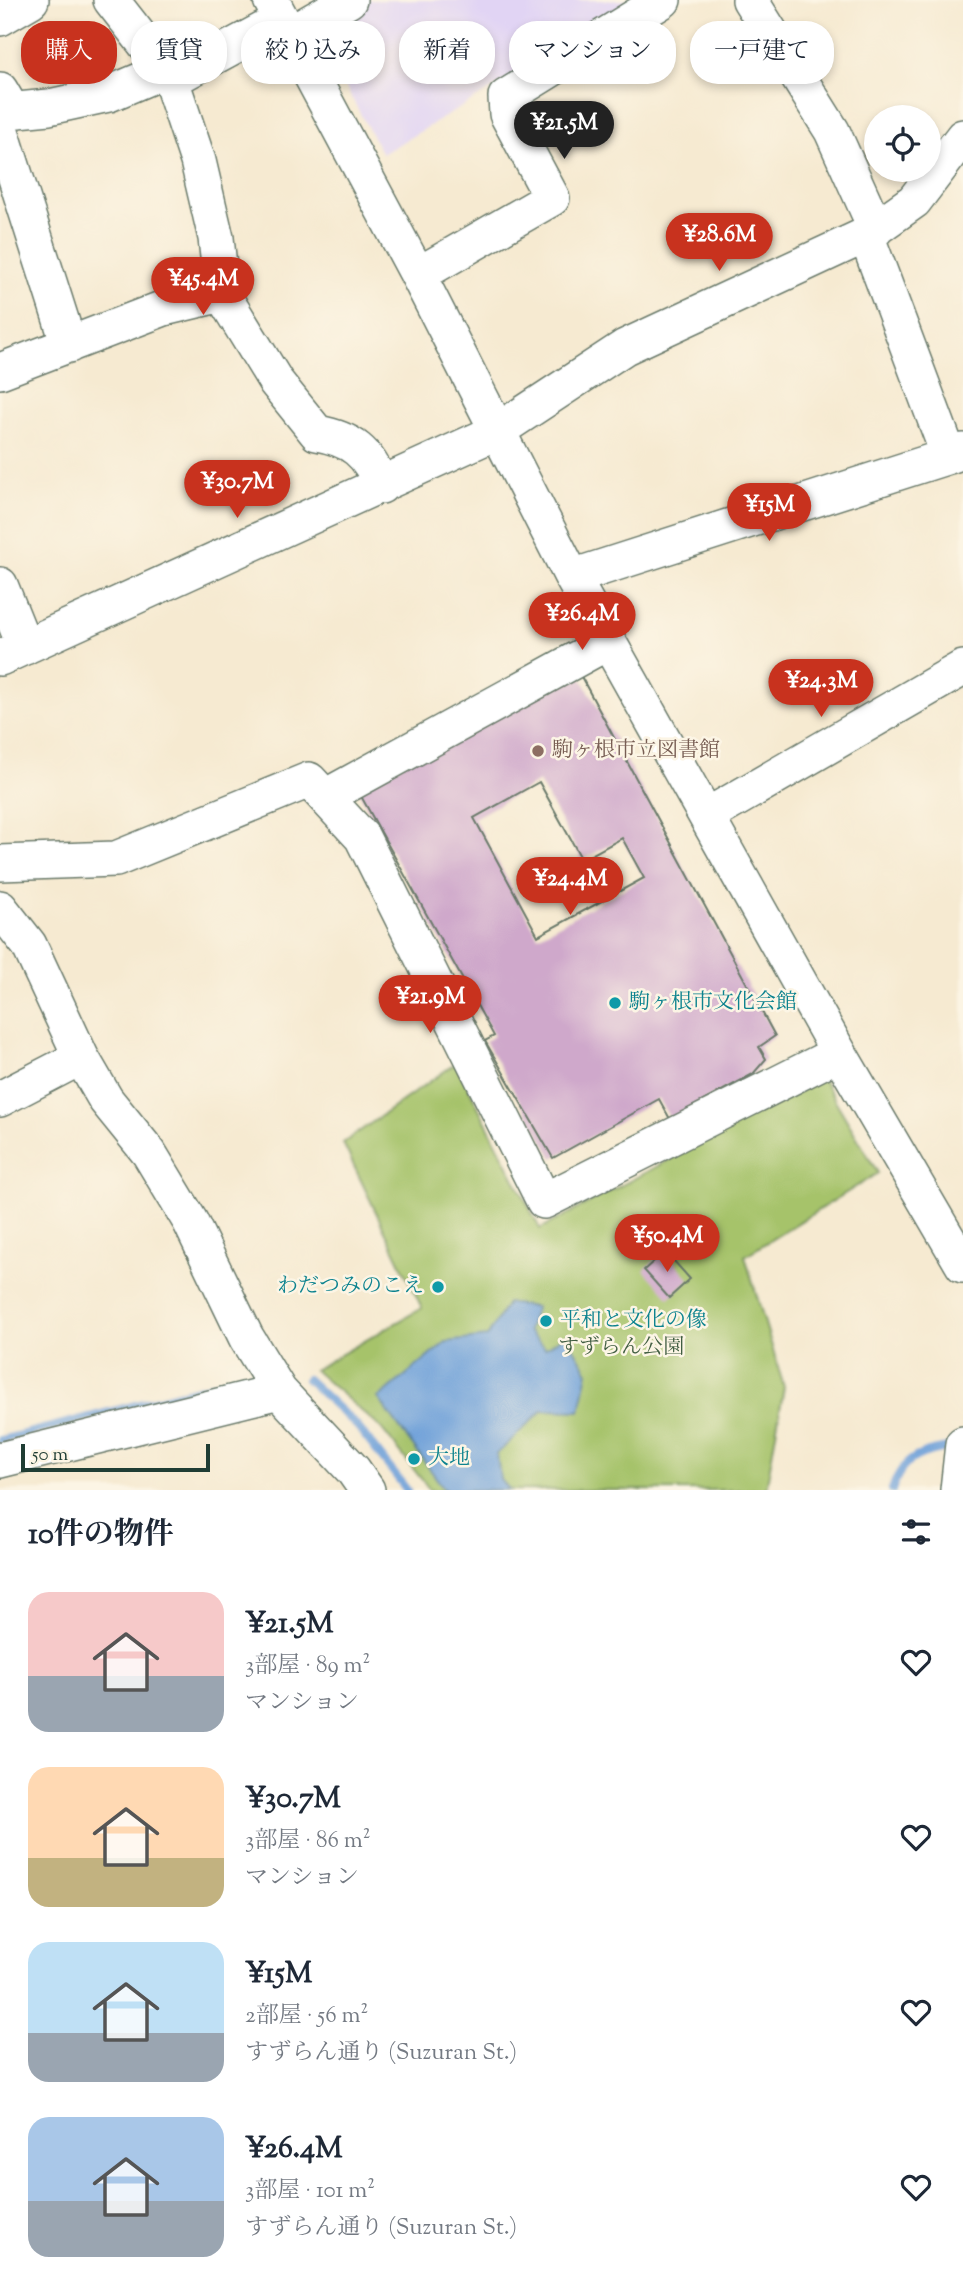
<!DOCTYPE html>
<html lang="ja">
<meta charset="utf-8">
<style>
:root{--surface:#fff;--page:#f6f6f7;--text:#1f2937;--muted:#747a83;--accent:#c8321e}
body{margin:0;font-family:"Sorts Mill Goudy","Noto Serif JP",serif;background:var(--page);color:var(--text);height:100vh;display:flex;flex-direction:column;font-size:26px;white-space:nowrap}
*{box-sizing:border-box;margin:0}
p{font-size:23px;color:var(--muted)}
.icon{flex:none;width:38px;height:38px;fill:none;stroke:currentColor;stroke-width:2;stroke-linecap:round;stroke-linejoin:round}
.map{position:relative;height:1490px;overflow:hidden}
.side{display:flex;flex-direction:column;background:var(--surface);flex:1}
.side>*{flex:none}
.banner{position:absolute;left:21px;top:21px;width:922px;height:63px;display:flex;gap:14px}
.fabs{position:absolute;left:864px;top:105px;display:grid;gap:14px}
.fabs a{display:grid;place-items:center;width:77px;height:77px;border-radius:50%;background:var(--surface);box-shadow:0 4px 10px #0003;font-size:35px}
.scale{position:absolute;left:21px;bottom:18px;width:189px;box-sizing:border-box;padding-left:7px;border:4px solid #1f3d34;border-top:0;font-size:19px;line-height:24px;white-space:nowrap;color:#1f3d34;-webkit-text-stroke:5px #fcf5e5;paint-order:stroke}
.price{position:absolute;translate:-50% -60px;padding:0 16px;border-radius:24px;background:var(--accent);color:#fff;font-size:23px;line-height:46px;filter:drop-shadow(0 2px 4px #0008)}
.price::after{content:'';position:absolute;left:50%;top:42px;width:21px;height:16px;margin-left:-10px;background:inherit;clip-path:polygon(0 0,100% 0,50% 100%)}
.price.on{background:#222;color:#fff}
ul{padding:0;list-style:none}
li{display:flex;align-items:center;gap:21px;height:175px;padding:0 28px}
li span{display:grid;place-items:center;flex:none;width:196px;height:140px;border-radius:21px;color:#555}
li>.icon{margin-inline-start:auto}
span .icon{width:84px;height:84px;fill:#fffc;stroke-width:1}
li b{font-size:30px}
h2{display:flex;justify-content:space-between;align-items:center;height:84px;padding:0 28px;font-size:30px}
.tag{padding:0 24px;border-radius:28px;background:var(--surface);box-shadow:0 4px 10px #0003;font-size:24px;line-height:63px}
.tag.on{background:var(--accent);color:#fff}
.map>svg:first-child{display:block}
.built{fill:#e1d4f4}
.green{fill:#a6c36a;stroke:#62804f;stroke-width:2}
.water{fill:#6ea0d9;stroke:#466e86;stroke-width:2}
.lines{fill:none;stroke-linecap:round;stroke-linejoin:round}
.stream{stroke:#6ea0d9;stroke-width:8}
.building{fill:#cfa8cb;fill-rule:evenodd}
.minor-casing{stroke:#6a7a6b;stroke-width:38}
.minor{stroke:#fff;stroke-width:35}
.education-dot{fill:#8d6e63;stroke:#fcf5e5;stroke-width:2.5}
.culture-dot{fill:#0f9aa8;stroke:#fcf5e5;stroke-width:2.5}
.labels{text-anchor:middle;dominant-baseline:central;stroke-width:5;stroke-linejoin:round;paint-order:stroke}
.education-label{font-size:21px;fill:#785e54;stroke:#fcf5e5;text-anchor:start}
.culture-label{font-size:21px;fill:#0d838f;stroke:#fcf5e5;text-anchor:start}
.park-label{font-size:21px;fill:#415e42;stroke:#fcf5e5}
</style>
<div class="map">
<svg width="963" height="1490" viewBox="0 0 963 1490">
<rect width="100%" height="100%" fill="#fcf5e5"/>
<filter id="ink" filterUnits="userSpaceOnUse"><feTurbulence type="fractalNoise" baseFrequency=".0143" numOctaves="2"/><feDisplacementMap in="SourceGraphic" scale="14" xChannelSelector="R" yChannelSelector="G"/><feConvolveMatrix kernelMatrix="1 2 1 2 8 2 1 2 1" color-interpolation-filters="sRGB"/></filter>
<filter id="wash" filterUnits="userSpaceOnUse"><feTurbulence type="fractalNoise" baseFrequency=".00686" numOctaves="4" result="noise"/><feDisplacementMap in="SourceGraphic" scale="28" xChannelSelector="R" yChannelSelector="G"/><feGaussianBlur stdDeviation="1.57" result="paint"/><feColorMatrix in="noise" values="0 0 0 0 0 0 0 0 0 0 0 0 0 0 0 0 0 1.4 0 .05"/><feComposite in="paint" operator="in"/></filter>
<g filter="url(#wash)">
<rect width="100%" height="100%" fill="#f6ead1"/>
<!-- built -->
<path class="built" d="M366,0H643L382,154L315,30Z"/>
<!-- green -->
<path class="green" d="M456,1063L540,1229L822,1078L878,1173L745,1256L784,1387L766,1490H430L381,1428L314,1370L422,1308L343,1143Z"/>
<!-- water -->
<path class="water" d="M507,1303L536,1307L528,1331L545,1348L566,1335L588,1372L580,1411L543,1410L497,1454L500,1479L510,1490H445L378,1398L446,1342L487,1337Z"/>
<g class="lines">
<!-- stream -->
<path class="stream" d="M307,1379L357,1426L407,1490
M0,1440L258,1373
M892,1490C902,1457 921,1452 953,1447"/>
</g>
<g id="blocks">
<!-- building -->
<path class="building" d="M577,669L775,1036L759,1047L766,1059L753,1074L670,1119L659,1099L553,1158L485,1041L494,1036L357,789ZM539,782L582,860L622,838L644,878L538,936L474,818Z
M665,1251L690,1279L669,1298L644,1270Z"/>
</g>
</g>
<g filter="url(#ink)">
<use href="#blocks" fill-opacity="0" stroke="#6a7a6b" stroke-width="2"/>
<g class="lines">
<!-- minor casing -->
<g class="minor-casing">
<path id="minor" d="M111,0L169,74L198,161L216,238L222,294L276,382L317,433C351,439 369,452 381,486
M271,0L418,275L572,577L839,1053L963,1265
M750,0L832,131L876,229
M0,18L31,0
M290,34L349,0
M0,90L10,107L18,110L49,107L109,94L156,74L180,75L282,20
M0,128L69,345
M866,235L949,456L963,451
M418,275L552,198L507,114L506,97L663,0
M0,371L164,308L222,294
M572,577L949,456
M0,585L25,647
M0,658L496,432L625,347L866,235L914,201L963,137
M325,797L608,642
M707,816L963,668
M0,863L116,859L309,780L362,837L544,1201L839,1053
M0,908L29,945L81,1057L106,1100L149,1153L190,1221L246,1337L279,1391L353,1470L367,1490
M0,1099L81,1057
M0,1460L279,1391
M958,1490L963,1444"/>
</g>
<!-- minor -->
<use href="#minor" class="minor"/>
</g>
</g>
<!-- markers -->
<circle class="education-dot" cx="538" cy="751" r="7"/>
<g class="culture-dot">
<circle cx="615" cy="1003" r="7"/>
<circle cx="438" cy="1287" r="7"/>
<circle cx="546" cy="1321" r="7"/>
<circle cx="414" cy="1459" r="7"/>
</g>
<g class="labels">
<!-- education labels -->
<g class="education-label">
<text x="552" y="751">駒ヶ根市立図書館</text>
</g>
<!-- culture labels -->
<g class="culture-label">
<text x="629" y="1003">駒ヶ根市文化会館</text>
<text x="424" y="1287" text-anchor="end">わだつみのこえ</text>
<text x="560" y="1321">平和と文化の像</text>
<text x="428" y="1459">大地</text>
</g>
<!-- park labels -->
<g class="park-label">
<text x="621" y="1348">すずらん公園</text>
</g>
</g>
</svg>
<div class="fabs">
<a><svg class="icon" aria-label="locate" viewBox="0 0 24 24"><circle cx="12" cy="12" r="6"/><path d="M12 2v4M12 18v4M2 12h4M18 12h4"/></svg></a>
</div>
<div class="scale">50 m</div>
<b class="price on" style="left:564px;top:161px">¥21.5M</b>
<b class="price" style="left:719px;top:273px">¥28.6M</b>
<b class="price" style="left:203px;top:317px">¥45.4M</b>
<b class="price" style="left:237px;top:520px">¥30.7M</b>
<b class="price" style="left:769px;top:543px">¥15M</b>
<b class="price" style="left:582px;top:652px">¥26.4M</b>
<b class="price" style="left:821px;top:719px">¥24.3M</b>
<b class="price" style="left:570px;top:917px">¥24.4M</b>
<b class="price" style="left:430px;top:1035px">¥21.9M</b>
<b class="price" style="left:667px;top:1274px">¥50.4M</b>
<div class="banner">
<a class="tag on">購入</a>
<a class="tag">賃貸</a>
<a class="tag">絞り込み</a>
<a class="tag">新着</a>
<a class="tag">マンション</a>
<a class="tag">一戸建て</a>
</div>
</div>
<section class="side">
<h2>10件の物件<svg class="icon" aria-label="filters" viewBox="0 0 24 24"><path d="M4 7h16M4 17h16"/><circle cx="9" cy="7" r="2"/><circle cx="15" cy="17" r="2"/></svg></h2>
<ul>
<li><span style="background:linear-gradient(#f6c9c9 60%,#9aa5b1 0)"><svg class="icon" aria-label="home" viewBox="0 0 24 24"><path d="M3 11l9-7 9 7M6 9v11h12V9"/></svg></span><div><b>¥21.5M</b><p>3部屋 · 89 m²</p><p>マンション</p></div><svg class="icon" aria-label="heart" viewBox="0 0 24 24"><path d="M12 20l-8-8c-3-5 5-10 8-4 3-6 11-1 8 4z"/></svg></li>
<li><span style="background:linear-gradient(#ffd9b3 65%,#c2b280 0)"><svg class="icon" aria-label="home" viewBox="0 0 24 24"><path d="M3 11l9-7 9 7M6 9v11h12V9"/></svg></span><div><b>¥30.7M</b><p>3部屋 · 86 m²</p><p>マンション</p></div><svg class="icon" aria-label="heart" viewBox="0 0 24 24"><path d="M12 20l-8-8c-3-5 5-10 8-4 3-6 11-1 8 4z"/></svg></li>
<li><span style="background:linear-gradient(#bfe0f5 65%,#9aa5b1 0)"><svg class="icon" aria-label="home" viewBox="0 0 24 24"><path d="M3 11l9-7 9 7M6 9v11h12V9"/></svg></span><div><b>¥15M</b><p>2部屋 · 56 m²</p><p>すずらん通り (Suzuran St.)</p></div><svg class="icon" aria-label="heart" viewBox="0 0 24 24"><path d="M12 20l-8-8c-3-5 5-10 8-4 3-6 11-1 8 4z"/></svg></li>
<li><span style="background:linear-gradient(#a9c7e8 60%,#9aa5b1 0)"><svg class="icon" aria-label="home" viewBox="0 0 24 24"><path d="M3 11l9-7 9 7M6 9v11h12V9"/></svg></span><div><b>¥26.4M</b><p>3部屋 · 101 m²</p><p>すずらん通り (Suzuran St.)</p></div><svg class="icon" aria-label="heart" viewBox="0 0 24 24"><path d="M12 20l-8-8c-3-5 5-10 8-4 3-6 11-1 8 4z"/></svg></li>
</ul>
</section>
